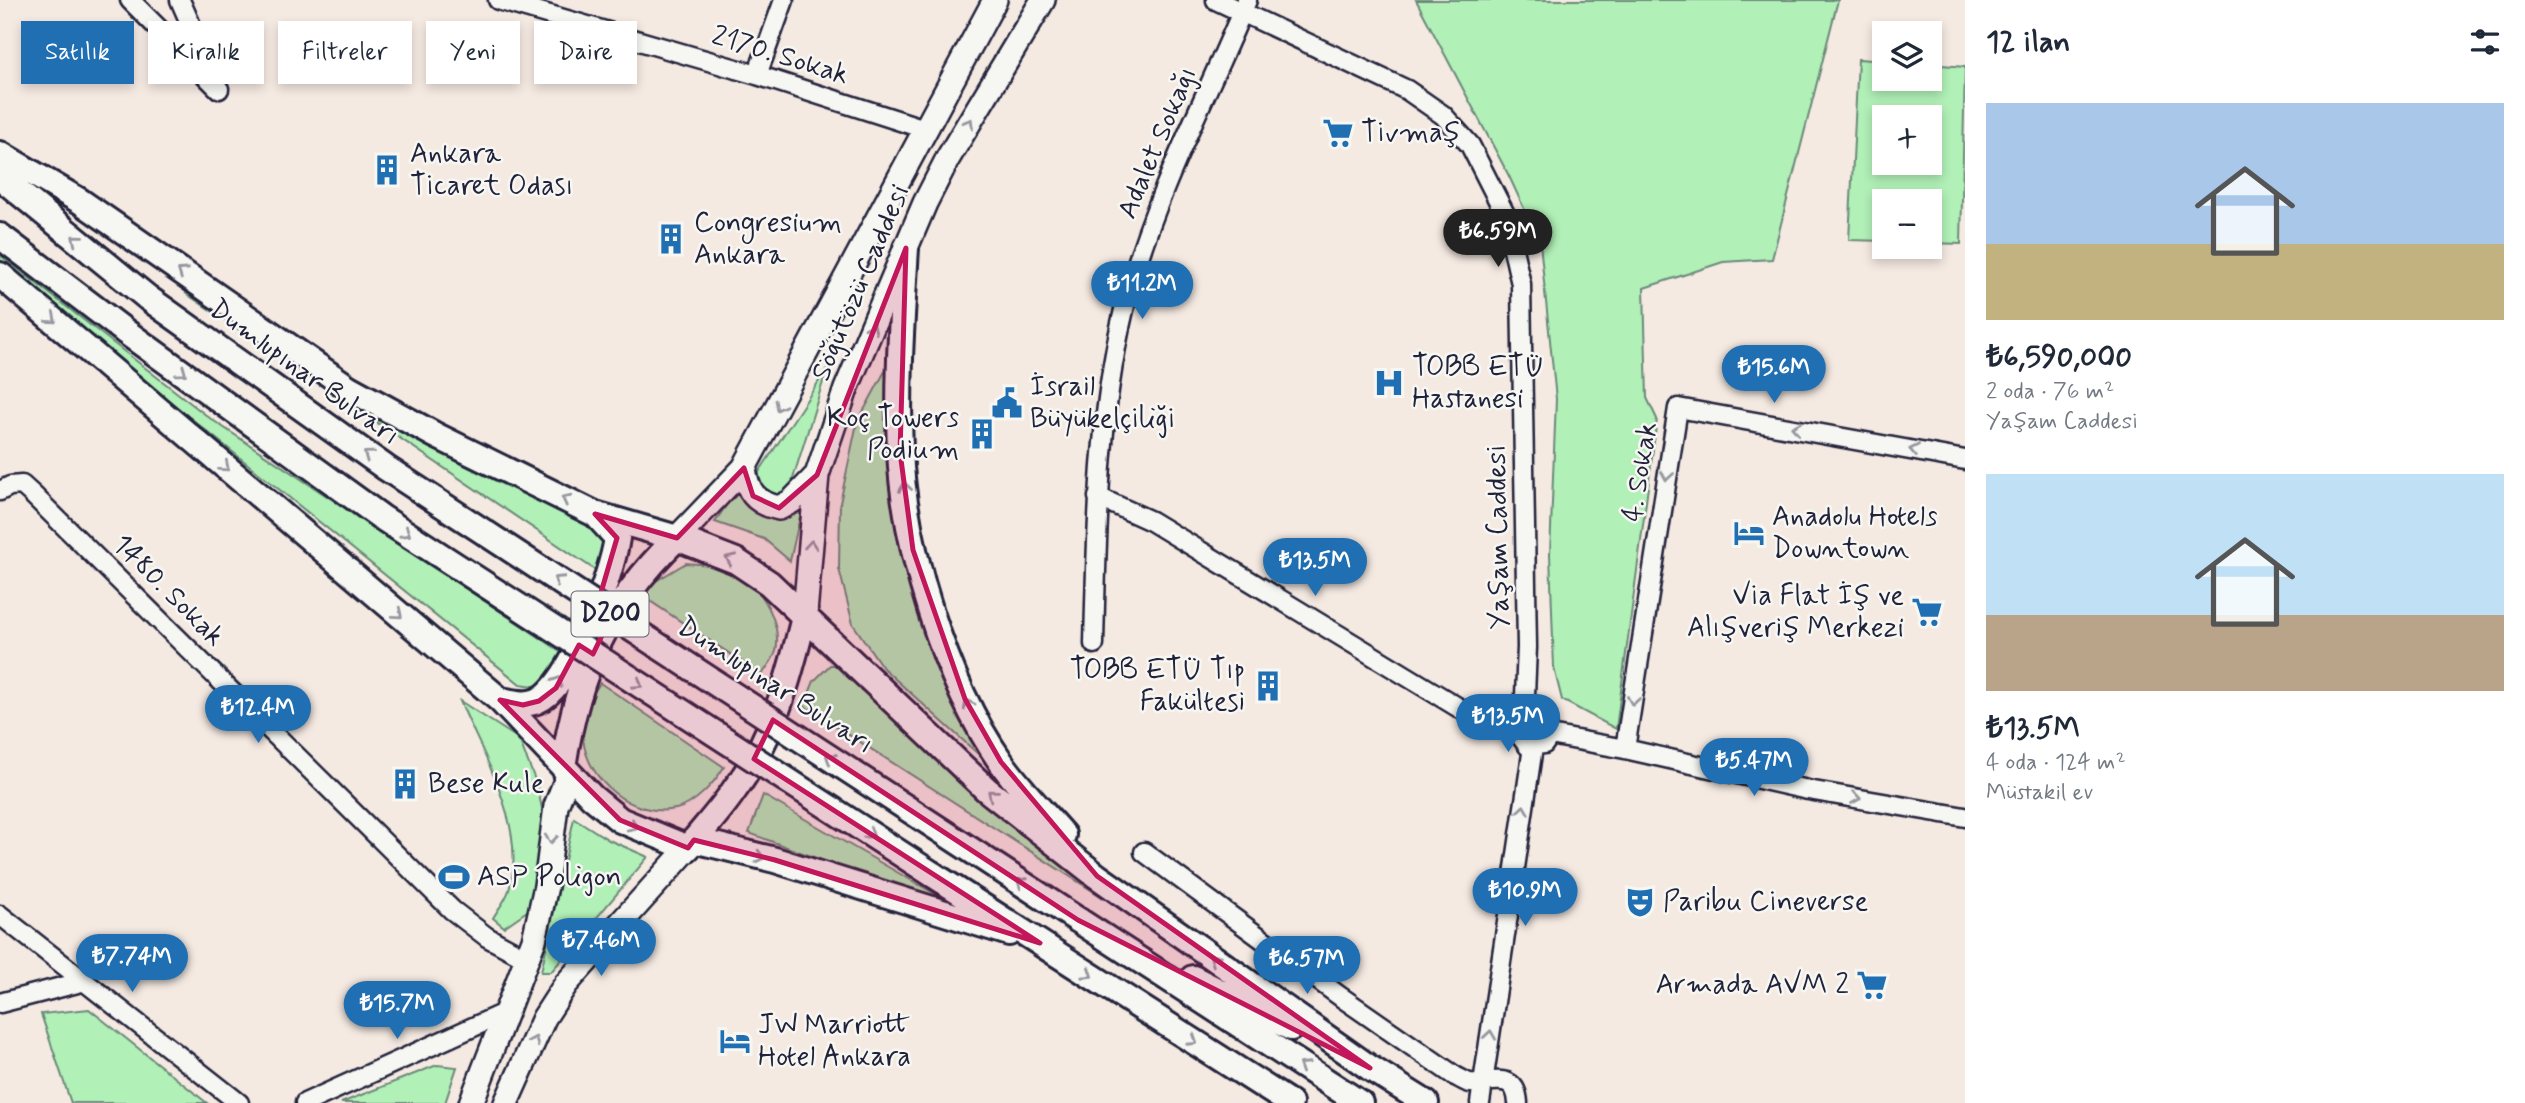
<!DOCTYPE html>
<html lang="tr">
<meta charset="utf-8">
<style>
:root{--surface:#fff;--page:#f2f2f3;--text:#1f2937;--muted:#747a83;--accent:#1f6fb2}
body{margin:0;font-family:Mynerve,sans-serif;background:var(--page);color:var(--text);height:100vh;display:flex;flex-direction:column;font-size:26px;white-space:nowrap}
*{box-sizing:border-box;margin:0}
p{font-size:23px;color:var(--muted)}
.icon{flex:none;width:38px;height:38px;fill:none;stroke:currentColor;stroke-width:2;stroke-linecap:round;stroke-linejoin:round}
.map{position:relative;flex:1;overflow:hidden}
.sheet{display:flex;flex-direction:column;background:var(--surface);width:560px}
.sheet>*{flex:none}
.hud{position:absolute;left:21px;top:21px;width:665px;height:63px;display:flex;gap:14px}
.buttons{position:absolute;left:1872px;top:21px;display:grid;gap:14px}
.buttons a{display:grid;place-items:center;width:70px;height:70px;border-radius:0px;background:var(--surface);box-shadow:0 4px 10px #0003;font-size:35px}
.price{position:absolute;translate:-50% -60px;padding:0 16px;border-radius:24px;background:var(--accent);color:#fff;font-size:23px;line-height:46px;filter:drop-shadow(0 2px 4px #0008)}
.price::after{content:'';position:absolute;left:50%;top:42px;width:21px;height:16px;margin-left:-10px;background:inherit;clip-path:polygon(0 0,100% 0,50% 100%)}
.price.current{background:#222;color:#fff}
ul{padding:0;list-style:none}
li{display:grid;align-content:center;gap:14px;height:371px;padding:0 21px}
li span{display:grid;place-items:center;height:217px;border-radius:0px;color:#555}
li>.icon{margin-inline-start:auto}
span .icon{width:126px;height:126px;fill:#fffc;stroke-width:1}
li b{font-size:30px}
h2{display:flex;justify-content:space-between;align-items:center;height:84px;padding:0 21px;font-size:30px}
.chip{padding:0 24px;border-radius:0px;background:var(--surface);box-shadow:0 4px 10px #0003;font-size:24px;line-height:63px}
.chip.current{background:var(--accent);color:#fff}
main{display:flex;flex:1;min-height:0}
.map>svg:first-child{display:block}
.green{fill:#b1f0b7;stroke:#6a8979;stroke-width:2;fill-rule:evenodd}
.lines{fill:none;stroke-linecap:round;stroke-linejoin:round}
.minor-casing{stroke:#22223b;stroke-width:23}
.major-casing{stroke:#22223b;stroke-width:28}
.highway-casing{stroke:#22223b;stroke-width:30}
.minor{stroke:#f6f6f2;stroke-width:18}
.major{stroke:#f6f6f2;stroke-width:23}
.highway{stroke:#f6f6f2;stroke-width:24}
.highway-bridge-casing{stroke:#22223b;stroke-width:30;stroke-linecap:butt}
.highway-bridge{stroke:#f6f6f2;stroke-width:24}
.oneway{stroke:#9797a0}
.marked{fill:#c2185b;fill-opacity:0.2;stroke:#c2185b;stroke-width:5;stroke-linejoin:round}
.labels{text-anchor:middle;dominant-baseline:central;stroke-width:5;stroke-linejoin:round;paint-order:stroke}
.shield{fill:#f6f6f2;stroke:#626272;stroke-width:2}
.shield-label{font-size:26px;font-weight:bold;fill:#22223b}
.street-label{font-size:28px;fill:#22223b;stroke:#f6f6f2}
.poi-label{font-size:28px;fill:#22223b;stroke:#f6f6f2;text-anchor:start}
</style>
<main>
<div class="map">
<svg width="1965" height="1103" viewBox="0 0 1965 1103">
<rect width="100%" height="100%" fill="#f5eae2"/>
<filter id="ink" filterUnits="userSpaceOnUse"><feTurbulence type="fractalNoise" baseFrequency=".0143" numOctaves="2"/><feDisplacementMap in="SourceGraphic" scale="14" xChannelSelector="R" yChannelSelector="G"/><feConvolveMatrix kernelMatrix="1 2 1 2 8 2 1 2 1" color-interpolation-filters="sRGB"/></filter>
<g filter="url(#ink)">
<!-- green -->
<path class="green" d="M1416,0H1838L1772,259L1723,262L1644,288L1647,398L1657,419L1616,729L1562,700L1554,668L1550,554L1556,399L1540,243L1509,176Z
M1858,59L1885,61V79H1930V64L1965,67L1961,244L1930,243V201H1885V241L1849,240ZM1885,117H1930V163H1885Z
M0,255L211,419L566,655L541,687L520,684L0,264Z
M185,293L404,426L589,515L605,534L601,574Z
M891,360L908,567L1009,782L883,668L853,624L839,569L840,503L857,423Z
M827,369L791,485L784,496L775,498L759,484V472Z
M736,491C757,518 768,521 801,512L790,561L764,539L715,522Z
M686,563C702,565 725,564 740,574C762,589 782,623 776,651C774,659 766,668 762,675L641,595L656,581Z
M830,665H836L1105,899L804,706L814,681Z
M600,683L724,767C715,782 695,805 676,809C632,818 587,781 583,738C582,731 580,722 581,716C584,705 594,693 600,683Z
M460,701L519,739L537,785L543,813V847L530,909L504,927L493,918C498,909 506,900 509,890C528,827 483,756 460,701Z
M763,795L975,917L749,833Z
M574,818L609,840L648,857L551,972H541Z
M89,1009L207,1103H71L41,1014Z
M437,1065L457,1067L445,1103H341Z"/>
<g class="lines">
<!-- minor casing -->
<g class="minor-casing">
<path id="minor" d="M130,0L219,89
M180,0L215,80
M498,0L757,75L925,129
M1216,0L1407,90L1443,115L1470,145L1505,214L1521,284L1527,647L1524,720L1519,734L1528,746L1544,744L1550,735L1546,721L1536,716L1524,720
M757,75L784,0
M0,491L10,486L22,485L33,495L452,910L487,937L526,958
M1098,497L1151,521L1474,717L1519,734
M1094,644C1097,526 1098,405 1129,290C1157,190 1207,96 1247,0
M1550,735L1625,749L1808,790L1965,817
M1625,749L1678,408L1965,460
M1144,852L1341,997L1455,1076C1460,1078 1465,1082 1470,1083C1484,1086 1516,1067 1518,1103
M0,915L239,1103
M0,1003L85,981
M305,1103L504,1013
M1480,1103L1533,747"/>
</g>
<!-- major casing -->
<g class="major-casing">
<path id="major" d="M744,468C747,491 755,503 779,508L792,501L817,475
M677,538L744,468L995,0
M805,613L817,475L846,389L925,203L948,158L1043,0
M471,1103L534,940L546,886L556,806L569,773
M506,1103L544,1018L566,984L688,848"/>
</g>
<!-- highway casing -->
<g class="highway-casing">
<path id="highway" d="M0,154L80,201L349,388L435,435L595,514L677,538L736,561L769,583L987,790L1097,876L1370,1068L1426,1103
M0,177L148,298
M0,236L126,332
M906,248C902,315 897,383 900,450C904,547 945,682 1001,762C1019,788 1042,811 1063,835
M0,275L500,700L592,797L620,820L688,848C703,829 721,810 735,789C774,737 790,675 805,613
M500,700C513,702 525,706 537,701C572,687 612,574 617,538L596,515
M563,767C578,670 606,607 677,538
M694,840L775,860L1009,933
M932,874L1290,1103
M1078,920L1360,1103
M1193,978L1291,1028"/>
</g>
<!-- minor -->
<use href="#minor" class="minor"/>
<!-- major -->
<use href="#major" class="major"/>
<!-- highway -->
<use href="#highway" class="highway"/>
<!-- highway-bridge casing -->
<g class="highway-bridge-casing">
<path id="highway-bridge" d="M148,298L386,468L1078,920
M126,332L381,517L932,874"/>
</g>
<!-- highway-bridge -->
<use href="#highway-bridge" class="highway-bridge"/>
</g>
<!-- one-way arrows -->
<defs><path id="oneway-chevron" d="M-2-3.5L2.5 0L-2 3.5" fill="none" stroke-width="1.6" stroke-linecap="round" stroke-linejoin="round" transform="scale(1.75)"/></defs>
<g class="oneway">
<use href="#oneway-chevron" transform="translate(969 123) rotate(-59)"/>
<use href="#oneway-chevron" transform="translate(76 239) rotate(-141)"/>
<use href="#oneway-chevron" transform="translate(182 272) rotate(-145)"/>
<use href="#oneway-chevron" transform="translate(52 319) rotate(41)"/>
<use href="#oneway-chevron" transform="translate(872 328) rotate(-67)"/>
<use href="#oneway-chevron" transform="translate(182 372) rotate(36)"/>
<use href="#oneway-chevron" transform="translate(779 406) rotate(117)"/>
<use href="#oneway-chevron" transform="translate(1796 428) rotate(-170)"/>
<use href="#oneway-chevron" transform="translate(1914 450) rotate(-169)"/>
<use href="#oneway-chevron" transform="translate(368 455) rotate(-144)"/>
<use href="#oneway-chevron" transform="translate(225 467) rotate(41)"/>
<use href="#oneway-chevron" transform="translate(1667 476) rotate(99)"/>
<use href="#oneway-chevron" transform="translate(905 487) rotate(-98)"/>
<use href="#oneway-chevron" transform="translate(566 499) rotate(-153)"/>
<use href="#oneway-chevron" transform="translate(406 533) rotate(33)"/>
<use href="#oneway-chevron" transform="translate(811 545) rotate(-85)"/>
<use href="#oneway-chevron" transform="translate(730 559) rotate(-156)"/>
<use href="#oneway-chevron" transform="translate(558 580) rotate(-147)"/>
<use href="#oneway-chevron" transform="translate(398 614) rotate(40)"/>
<use href="#oneway-chevron" transform="translate(558 681) rotate(-57)"/>
<use href="#oneway-chevron" transform="translate(638 684) rotate(33)"/>
<use href="#oneway-chevron" transform="translate(1633 701) rotate(99)"/>
<use href="#oneway-chevron" transform="translate(968 704) rotate(-118)"/>
<use href="#oneway-chevron" transform="translate(830 758) rotate(-147)"/>
<use href="#oneway-chevron" transform="translate(992 794) rotate(-141)"/>
<use href="#oneway-chevron" transform="translate(1856 798) rotate(10)"/>
<use href="#oneway-chevron" transform="translate(1523 810) rotate(-82)"/>
<use href="#oneway-chevron" transform="translate(633 826) rotate(25)"/>
<use href="#oneway-chevron" transform="translate(870 834) rotate(33)"/>
<use href="#oneway-chevron" transform="translate(551 839) rotate(96)"/>
<use href="#oneway-chevron" transform="translate(760 857) rotate(14)"/>
<use href="#oneway-chevron" transform="translate(1021 882) rotate(-147)"/>
<use href="#oneway-chevron" transform="translate(1214 959) rotate(-145)"/>
<use href="#oneway-chevron" transform="translate(1088 974) rotate(33)"/>
<use href="#oneway-chevron" transform="translate(1490 1035) rotate(-82)"/>
<use href="#oneway-chevron" transform="translate(534 1041) rotate(-66)"/>
<use href="#oneway-chevron" transform="translate(1193 1041) rotate(33)"/>
<use href="#oneway-chevron" transform="translate(1303 1066) rotate(-147)"/>
</g>
</g>
<!-- marked area -->
<path class="marked" d="M906,248L900,452L913,550L965,699L1001,762L1097,876L1370,1068L1078,920L773,720L754,759L1040,943L775,860L694,840L688,848L620,820L500,700L523,705L539,701L556,688L579,645L593,654L612,615L597,606L617,538L595,514L677,538L744,468L753,496L779,508L817,475Z"/>
<!-- icons -->
<defs>
<g id="supermarket-bare" transform="scale(2.415)"><path d="M-6-5.5h2.5l.6 2H6L4.5 2H-2.5L-4.4-4H-6ZM-1.5 3.2a1.3 1.3 0 1 0 .1 0ZM3 3.2a1.3 1.3 0 1 0 .1 0Z" fill="#1f6fb2" stroke="#f6f6f2" stroke-width="2.5" paint-order="stroke"/></g>
<g id="building-bare" transform="scale(2.415)"><path d="M-4-6H4V6H1V3H-1V6H-4ZM-2.5-4.3h1.7v1.8h-1.7ZM.8-4.3h1.7v1.8H.8ZM-2.5-1h1.7V.8h-1.7ZM.8-1h1.7V.8H.8Z" fill="#1f6fb2" stroke="#f6f6f2" stroke-width="2.5" paint-order="stroke"/></g>
<g id="hospital-bare" transform="scale(2.415)"><path d="M-5-5h3v3.5h4V-5h3V5h-3V1.5h-4V5h-3Z" fill="#1f6fb2" stroke="#f6f6f2" stroke-width="2.5" paint-order="stroke"/></g>
<g id="civic-bare" transform="scale(2.415)"><path d="M-.6-6.5H3V-4.5H.6V-3L4-1V1h2V6H-6V1h2V-1L-.6-3ZM-1.2 2.5V6h2.4V2.5Z" fill="#1f6fb2" stroke="#f6f6f2" stroke-width="2.5" paint-order="stroke"/></g>
<g id="hotel-bare" transform="scale(2.415)"><path d="M-6-4.5h1.5V1H6V5H4.5V3h-9V5H-6ZM-4 0a1.8 1.8 0 1 1 3.6 0ZM.5 0V-2.5h3Q6-2.5 6 0Z" fill="#1f6fb2" stroke="#f6f6f2" stroke-width="2.5" paint-order="stroke"/></g>
<g id="stadium-bare" transform="scale(2.415)"><path d="M0-5a6.5 5 0 1 0 0 10a6.5 5 0 1 0 0-10ZM-3.5-1.8h7v3.6h-7Z" fill="#1f6fb2" stroke="#f6f6f2" stroke-width="2.5" paint-order="stroke"/></g>
<g id="theatre-bare" transform="scale(2.415)"><path d="M-5-5.5Q0-4 5-5.5V0Q5 5 0 6Q-5 5-5 0ZM-3.3-2.5H-1v1.5H-3.3ZM1-2.5H3.3v1.5H1ZM-2.8 1Q0 5.5 2.8 1Z" fill="#1f6fb2" stroke="#f6f6f2" stroke-width="2.5" paint-order="stroke"/></g>
</defs>
<g fill-rule="evenodd">
<use href="#supermarket-bare" x="1338" y="133"/>
<use href="#building-bare" x="387" y="170"/>
<use href="#building-bare" x="671" y="239"/>
<use href="#hospital-bare" x="1389" y="383"/>
<use href="#civic-bare" x="1007" y="403"/>
<use href="#building-bare" x="982" y="434"/>
<use href="#hotel-bare" x="1749" y="533"/>
<use href="#supermarket-bare" x="1927" y="612"/>
<use href="#building-bare" x="1268" y="686"/>
<use href="#building-bare" x="405" y="784"/>
<use href="#stadium-bare" x="454" y="877"/>
<use href="#theatre-bare" x="1640" y="902"/>
<use href="#supermarket-bare" x="1872" y="985"/>
<use href="#hotel-bare" x="735" y="1041"/>
</g>
<g class="labels">
<!-- shield labels -->
<rect class="shield" x="571.5" y="591.5" width="77" height="45" rx="5"/>
<g class="shield-label">
<text x="610" y="614">D200</text>
</g>
<!-- street labels -->
<g class="street-label">
<text transform="translate(780 56) rotate(17)">2170. Sokak</text>
<text transform="translate(1158 143) rotate(-67)">Adalet Sokağı</text>
<text transform="translate(861 283) rotate(-67)">Söğütözü Caddesi</text>
<text transform="translate(304 373) rotate(36)">Dumlupınar Bulvarı</text>
<text transform="translate(1641 472) rotate(-81)">4. Sokak</text>
<text transform="translate(1499 537) rotate(-91)">Yaşam Caddesi</text>
<text transform="translate(168 591) rotate(45)">1480. Sokak</text>
<text transform="translate(775 686) rotate(33)">Dumlupınar Bulvarı</text>
</g>
<!-- poi labels -->
<g class="poi-label">
<text x="1361" y="133">Tivmaş</text>
<text x="410" y="154">Ankara<tspan x="410" dy="32">Ticaret Odası</tspan></text>
<text x="694" y="223">Congresium<tspan x="694" dy="32">Ankara</tspan></text>
<text x="1412" y="367">TOBB ETÜ<tspan x="1412" dy="32">Hastanesi</tspan></text>
<text x="1030" y="387">İsrail<tspan x="1030" dy="32">Büyükelçiliği</tspan></text>
<text x="959" y="418" text-anchor="end">Koç Towers<tspan x="959" dy="32">Podium</tspan></text>
<text x="1772" y="517">Anadolu Hotels<tspan x="1772" dy="32">Downtown</tspan></text>
<text x="1904" y="596" text-anchor="end">Via Flat İş ve<tspan x="1904" dy="32">Alışveriş Merkezi</tspan></text>
<text x="1245" y="670" text-anchor="end">TOBB ETÜ Tıp<tspan x="1245" dy="32">Fakültesi</tspan></text>
<text x="428" y="784">Bese Kule</text>
<text x="477" y="877">ASP Poligon</text>
<text x="1663" y="902">Paribu Cineverse</text>
<text x="1849" y="985" text-anchor="end">Armada AVM 2</text>
<text x="758" y="1025">JW Marriott<tspan x="758" dy="32">Hotel Ankara</tspan></text>
</g>
</g>
</svg>
<div class="buttons">
<a><svg class="icon" aria-label="layers" viewBox="0 0 24 24"><path d="M12 4l9 5-9 5-9-5zM3 14l9 5 9-5"/></svg></a>
<a>+</a>
<a>−</a>
</div>
<b class="price current" style="left:1498px;top:269px">₺6.59M</b>
<b class="price" style="left:1142px;top:321px">₺11.2M</b>
<b class="price" style="left:1774px;top:405px">₺15.6M</b>
<b class="price" style="left:1315px;top:598px">₺13.5M</b>
<b class="price" style="left:258px;top:745px">₺12.4M</b>
<b class="price" style="left:1508px;top:754px">₺13.5M</b>
<b class="price" style="left:1754px;top:798px">₺5.47M</b>
<b class="price" style="left:1525px;top:928px">₺10.9M</b>
<b class="price" style="left:601px;top:978px">₺7.46M</b>
<b class="price" style="left:132px;top:994px">₺7.74M</b>
<b class="price" style="left:1307px;top:996px">₺6.57M</b>
<b class="price" style="left:397px;top:1041px">₺15.7M</b>
<div class="hud">
<a class="chip current">Satılık</a>
<a class="chip">Kiralık</a>
<a class="chip">Filtreler</a>
<a class="chip">Yeni</a>
<a class="chip">Daire</a>
</div>
</div>
<section class="sheet">
<h2>12 ilan<svg class="icon" aria-label="filters" viewBox="0 0 24 24"><path d="M4 7h16M4 17h16"/><circle cx="9" cy="7" r="2"/><circle cx="15" cy="17" r="2"/></svg></h2>
<ul>
<li><span style="background:linear-gradient(#a9c7e8 65%,#c2b280 0)"><svg class="icon" aria-label="home" viewBox="0 0 24 24"><path d="M3 11l9-7 9 7M6 9v11h12V9"/></svg></span><div><b>₺6,590,000</b><p>2 oda · 76 m²</p><p>Yaşam Caddesi</p></div></li>
<li><span style="background:linear-gradient(#bfe0f5 65%,#b9a48a 0)"><svg class="icon" aria-label="home" viewBox="0 0 24 24"><path d="M3 11l9-7 9 7M6 9v11h12V9"/></svg></span><div><b>₺13.5M</b><p>4 oda · 124 m²</p><p>Müstakil ev</p></div></li>
</ul>
</section>
</main>
